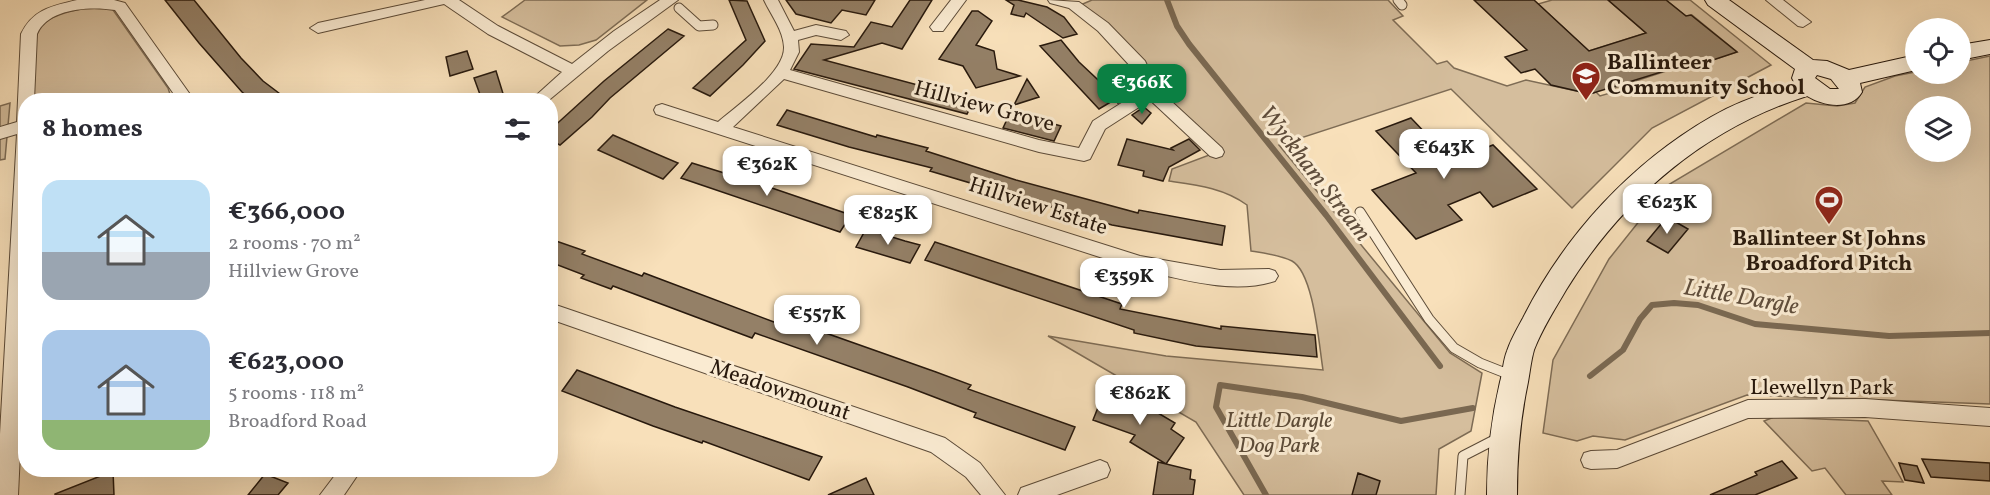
<!DOCTYPE html>
<meta charset="utf-8">
<style>
:root{--surface:#fff;--page:#f7f7f7;--text:#2b2b33;--muted:#7c7c81;--accent:#0b8043}
body{margin:0;font-family:Vollkorn,serif;background:var(--page);color:var(--text);height:100vh;display:flex;flex-direction:column;font-size:22px;white-space:nowrap}
*{box-sizing:border-box;margin:0}
p{font-size:20px;color:var(--muted)}
.icon{flex:none;width:33px;height:33px;fill:none;stroke:currentColor;stroke-width:2;stroke-linecap:round;stroke-linejoin:round}
.map{position:relative;flex:1;overflow:hidden}
.side{position:absolute;left:18px;top:93px;width:540px;height:384px;display:flex;flex-direction:column;background:var(--surface);border-radius:24px;box-shadow:0 6px 24px #0002}
.side>*{flex:none}
.fabs{position:absolute;left:1905px;top:18px;display:grid;gap:12px}
.fabs a{display:grid;place-items:center;width:66px;height:66px;border-radius:50%;background:var(--surface);box-shadow:0 6px 24px #0002;font-size:30px}
.price{position:absolute;translate:-50% -51px;padding:0 14px;border-radius:12px;background:#fff;color:#222;font-size:20px;line-height:39px;filter:drop-shadow(0 2px 3px #0008)}
.price::after{content:'';position:absolute;left:50%;top:36px;width:18px;height:14px;margin-left:-9px;background:inherit;clip-path:polygon(0 0,100% 0,50% 100%)}
.price.selected{background:var(--accent);color:#fff}
ul{padding:0;list-style:none}
li{display:flex;align-items:center;gap:18px;height:150px;padding:0 24px}
li span{display:grid;place-items:center;flex:none;width:168px;height:120px;border-radius:18px;color:#555}
li>.icon{margin-inline-start:auto}
span .icon{width:72px;height:72px;fill:#fffc;stroke-width:1}
li b{font-size:26px}
h2{display:flex;justify-content:space-between;align-items:center;height:72px;padding:0 24px;font-size:26px}
.map>svg:first-child{display:block}
.green{fill:#d5be9d;stroke:#7e6c55;stroke-width:1.5;fill-rule:evenodd}
.lines{fill:none;stroke-linecap:round;stroke-linejoin:round}
.stream{stroke:#7a6851;stroke-width:6}
.building{fill:#948067;stroke:#28190d;stroke-width:1.5}
.lane-casing{stroke:#5c4b38;stroke-width:11}
.street-casing{stroke:#5c4b38;stroke-width:2}
.secondary-casing{stroke:#28190d;stroke-width:2}
.lane{stroke:#faebd2;stroke-width:9}
.street{fill:#faebd2;fill-rule:evenodd}
.secondary{fill:#faebd2;fill-rule:evenodd}
.labels{text-anchor:middle;dominant-baseline:central;stroke-width:6;stroke-linejoin:round;paint-order:stroke}
.poi-label{font-size:22px;font-weight:bold;fill:#28190d;stroke:#faebd2;text-anchor:start}
.street-label{font-size:22px;fill:#28190d;stroke:#faebd2}
.park-label{font-size:22px;font-style:italic;fill:#5c4b38;stroke:#faebd2}
.water-label{font-size:24px;font-style:italic;fill:#5f4d3b;stroke:#faebd2}
</style>
<div class="map">
<svg width="1990" height="495" viewBox="0 0 1990 495">
<rect width="100%" height="100%" fill="#f8e0ba"/>
<filter id="stains"><feTurbulence type="fractalNoise" baseFrequency=".00333" numOctaves="4"/><feColorMatrix values="0 0 0 0 .2 0 0 0 0 .09 0 0 0 0 .02 0 0 0 .5 -.17"/></filter>
<radialGradient id="worn" r=".72"><stop offset=".6" stop-color="#630" stop-opacity="0"/><stop offset="1" stop-color="#630" stop-opacity=".3"/></radialGradient>
<!-- green -->
<path class="green" d="M525,0H647L596,40L579,45L560,46L502,17Z
M1092,0H1388L1403,16L1393,20L1437,64L1447,61L1454,68L1507,86L1526,80L1590,94L1596,92L1600,96L1614,92L1611,89L1700,60L1704,63L1737,52L1692,15L1686,16L1666,0H1690L1771,65L1652,128L1572,208L1451,89L1279,145L1450,353L1482,373L1471,431L1439,449L1436,495H1244L1196,422L1048,336L1166,356L1323,370C1319,346 1314,273 1292,261C1280,255 1264,253 1251,251L1247,205C1224,188 1197,185 1169,181L1172,169L1212,154L1179,121L1137,64L1078,6Z
M1552,0H1608L1646,33L1589,51L1538,4Z
M98,5L111,7L168,88L171,97L168,100H34C34,84 30,38 41,26C54,12 80,10 98,5Z
M1990,56V404L1747,395L1625,440L1593,436L1577,441L1543,433L1553,360L1609,259L1668,185L1806,103L1837,106L1855,103L1865,87L1895,76L1915,72L1960,74L1961,62ZM1916,106H1960V152H1916Z
M10,103L5,159L0,160V106Z
M1774,417L1868,421L1903,482L1882,481L1892,495H1846L1825,468L1812,471L1764,421Z"/>
<g class="lines">
<!-- stream -->
<path class="stream" d="M1167,0L1177,26L1189,44L1326,215L1440,366
M1590,376L1623,350L1640,319L1652,305L1674,303L1698,305L1755,324L1889,336L1990,333
M1266,495L1216,407L1220,385L1302,397L1401,421L1473,408"/>
</g>
<!-- building -->
<path class="building" d="M165,0H194L241,58L263,81L288,100H252L242,92L199,43Z
M729,0L747,1L765,41L743,65L710,96L693,88L746,40Z
M786,0H875L866,15L842,10L831,23L796,14Z
M910,0H932L902,49L882,43L824,60L974,100L967,114L794,69L811,44L854,47L871,22L892,27Z
M1006,0H1018L1047,7L1064,17L1077,34L1063,38L1026,13L1024,17L1011,14L1014,5Z
M1474,0H1534L1589,51L1646,33L1608,0H1666L1686,16L1691,15L1737,52L1704,63L1700,60L1590,94L1551,85L1535,69L1521,73L1505,57L1527,50Z
M972,11H978L992,21L976,45L994,51L997,69L1020,76L976,88L963,66L939,59Z
M668,29L684,36L610,98L592,117L560,145L550,140V130L604,81Z
M1061,40L1079,62L1111,92L1121,87L1130,95L1118,103L1114,100L1099,109L1040,46Z
M467,51L473,69L450,76L446,57Z
M496,71L505,100H482L474,78Z
M1027,79L1039,97L1014,105Z
M1144,107L1151,113L1142,124L1132,115Z
M787,110L876,137L877,135L928,148L926,151L1016,180L1138,213L1139,210L1225,226L1222,245L1112,225L930,171L932,168L849,147L777,125Z
M1010,113L1047,122L1061,126L1054,141L1050,140L1003,128Z
M1411,118L1452,161L1493,145L1537,189L1493,207L1480,192L1448,205L1462,220L1416,239L1372,190L1416,173L1376,131Z
M613,135L645,149L678,163L663,179L598,150Z
M1127,139L1173,150L1171,148L1189,139L1200,150L1169,167L1163,181L1143,176L1144,171L1118,165Z
M692,163L766,186L851,215L840,232L681,178Z
M1667,217L1688,229L1668,253L1647,241Z
M866,229L905,241L920,245L910,263L856,247Z
M556,241L585,251L582,254L642,276L644,273L782,325L786,319L936,372L971,385L968,389L1075,427L1065,450L974,417L976,413L908,387L755,333L752,338L613,286L611,289L581,278L584,275L550,262V247Z
M935,242L1122,304L1120,309L1221,329V326L1315,335L1317,357L1196,346L1134,333V330L925,260Z
M577,370L675,407L822,457L809,480L703,441L702,443L653,426L562,391Z
M1105,390L1129,398L1127,405L1150,413L1153,410L1175,423L1171,429L1184,438L1166,464L1130,442L1135,435L1093,420Z
M1922,459L1990,463V481L1931,477Z
M1782,461L1797,478L1755,495H1710L1757,475L1755,472Z
M1158,462L1191,470L1190,479L1195,480L1193,495H1153Z
M1899,463L1917,466L1924,483L1905,480Z
M113,471L114,495H55V494Z
M1358,473L1380,481L1376,495H1352Z
M265,474L288,483L278,495H248Z
M866,478L874,495H828Z"/>
<g class="lines">
<!-- lane casing -->
<g class="lane-casing">
<path id="lane" d="M1398,0L1402,5
M679,8L699,26L713,25
M1360,212L1429,319L1454,348L1480,363L1513,376
M1460,495L1463,456L1498,438"/>
</g>
<!-- street casing -->
<g class="street-casing">
<path id="street" d="M77,0H114L125,3L194,100H178L115,10C90,6 48,8 37,34L34,100H26V325L18,495H0V434L17,134L0,139V127L17,122L21,34C33,9 52,6 77,0Z
M425,0H459L498,26L572,64L614,31L660,0H678L608,51L549,100H531L562,72L488,34L444,4L318,33L310,28L318,23Z
M764,0H778L794,31L816,25L846,31L849,35L841,40L816,35L798,40L799,52L790,70L1039,140L1079,148L1093,121L1142,90L1132,68L1098,31L1069,8L1050,3L1048,0L1079,2L1108,23L1145,61L1158,89L1222,148L1224,152L1222,156L1216,158L1210,156L1150,100L1105,129L1090,159L1084,161L1039,152L784,79L733,127L1140,256L1220,270L1269,269L1275,271L1278,276L1275,281C1233,295 1182,279 1140,270L656,114L654,110L656,106L662,104L718,122C736,106 785,73 784,47C783,30 771,15 764,0Z
M951,0H966L943,31H933L930,27Z
M1766,0H1783L1811,22L1803,27L1798,26Z
M550,303L945,438L980,463L1005,495H981L966,477L931,452L550,319Z
M1865,399L1990,408V426L1865,417L1748,418L1617,468L1591,469L1584,467L1581,460L1584,453L1591,451L1617,450L1748,400Z
M1100,460L1107,463L1110,470L1107,477L1057,495H1018L1021,488Z
M339,470H361L344,495H320Z"/>
</g>
<!-- secondary casing -->
<g class="secondary-casing">
<path id="secondary" d="M1705,0H1729L1813,60L1827,61L1849,70L1916,55V70L1860,83L1862,92C1851,111 1823,106 1807,96C1705,128 1622,199 1566,290C1555,309 1542,329 1534,350C1531,360 1530,371 1528,382C1520,420 1517,456 1517,495H1487C1487,456 1491,420 1500,382C1503,372 1503,361 1507,351C1511,339 1517,329 1523,318C1564,236 1631,163 1711,117C1737,102 1766,92 1795,84L1792,78L1795,69L1708,5ZM1817,75L1831,79L1839,89H1830L1815,78Z
M1990,40V54L1960,60V45Z"/>
</g>
<!-- lane -->
<use href="#lane" class="lane"/>
<!-- street -->
<use href="#street" class="street"/>
<!-- secondary -->
<use href="#secondary" class="secondary"/>
</g>
<!-- icons -->
<defs>
<g id="school-pin" transform="scale(1.5)"><path d="M0 17L-7.5 6A9.5 9.5 0 1 1 7.5 6Z" fill="#8f2418" stroke="#faebd2"/><path d="M0-5L7-2L0 1L-7-2ZM-4 1L0 2.5L4 1V4Q0 6-4 4Z" fill="#fff"/></g>
<g id="stadium-pin" transform="scale(1.5)"><path d="M0 17L-7.5 6A9.5 9.5 0 1 1 7.5 6Z" fill="#8f2418" stroke="#faebd2"/><path d="M0-5a6.5 5 0 1 0 0 10a6.5 5 0 1 0 0-10ZM-3.5-1.8h7v3.6h-7Z" fill="#fff"/></g>
</defs>
<g fill-rule="evenodd">
<use href="#school-pin" x="1586" y="76"/>
<use href="#stadium-pin" x="1829" y="200"/>
</g>
<g class="labels">
<!-- poi labels -->
<g class="poi-label">
<text x="1607" y="63">Ballinteer<tspan x="1607" dy="25">Community School</tspan></text>
<text x="1829" y="239" text-anchor="middle">Ballinteer St Johns<tspan x="1829" dy="25">Broadford Pitch</tspan></text>
</g>
<!-- street labels -->
<g class="street-label">
<text transform="translate(984 107) rotate(15)">Hillview Grove</text>
<text transform="translate(1038 207) rotate(18)">Hillview Estate</text>
<text x="1822" y="388">Llewellyn Park</text>
<text transform="translate(780 391) rotate(19)">Meadowmount</text>
</g>
<!-- park labels -->
<g class="park-label">
<text x="1279" y="421">Little Dargle<tspan x="1279" dy="25">Dog Park</tspan></text>
</g>
<!-- water labels -->
<g class="water-label">
<text transform="translate(1314 174) rotate(52)">Wyckham Stream</text>
<text transform="translate(1741 298) rotate(10)">Little Dargle</text>
</g>
</g>
<rect width="100%" height="100%" filter="url(#stains)"/>
<rect width="100%" height="100%" fill="url(#worn)"/>
</svg>
<div class="fabs">
<a><svg class="icon" aria-label="locate" viewBox="0 0 24 24"><circle cx="12" cy="12" r="6"/><path d="M12 2v4M12 18v4M2 12h4M18 12h4"/></svg></a>
<a><svg class="icon" aria-label="layers" viewBox="0 0 24 24"><path d="M12 4l9 5-9 5-9-5zM3 14l9 5 9-5"/></svg></a>
</div>
<b class="price selected" style="left:1142px;top:115px">€366K</b>
<b class="price" style="left:1444px;top:180px">€643K</b>
<b class="price" style="left:767px;top:197px">€362K</b>
<b class="price" style="left:1667px;top:235px">€623K</b>
<b class="price" style="left:888px;top:246px">€825K</b>
<b class="price" style="left:1124px;top:309px">€359K</b>
<b class="price" style="left:817px;top:346px">€557K</b>
<b class="price" style="left:1140px;top:426px">€862K</b>
<section class="side">
<h2>8 homes<svg class="icon" aria-label="filters" viewBox="0 0 24 24"><path d="M4 7h16M4 17h16"/><circle cx="9" cy="7" r="2"/><circle cx="15" cy="17" r="2"/></svg></h2>
<ul>
<li><span style="background:linear-gradient(#bfe0f5 60%,#9aa5b1 0)"><svg class="icon" aria-label="home" viewBox="0 0 24 24"><path d="M3 11l9-7 9 7M6 9v11h12V9"/></svg></span><div><b>€366,000</b><p>2 rooms · 70 m²</p><p>Hillview Grove</p></div></li>
<li><span style="background:linear-gradient(#a9c7e8 75%,#8fb573 0)"><svg class="icon" aria-label="home" viewBox="0 0 24 24"><path d="M3 11l9-7 9 7M6 9v11h12V9"/></svg></span><div><b>€623,000</b><p>5 rooms · 118 m²</p><p>Broadford Road</p></div></li>
</ul>
</section>
</div>
